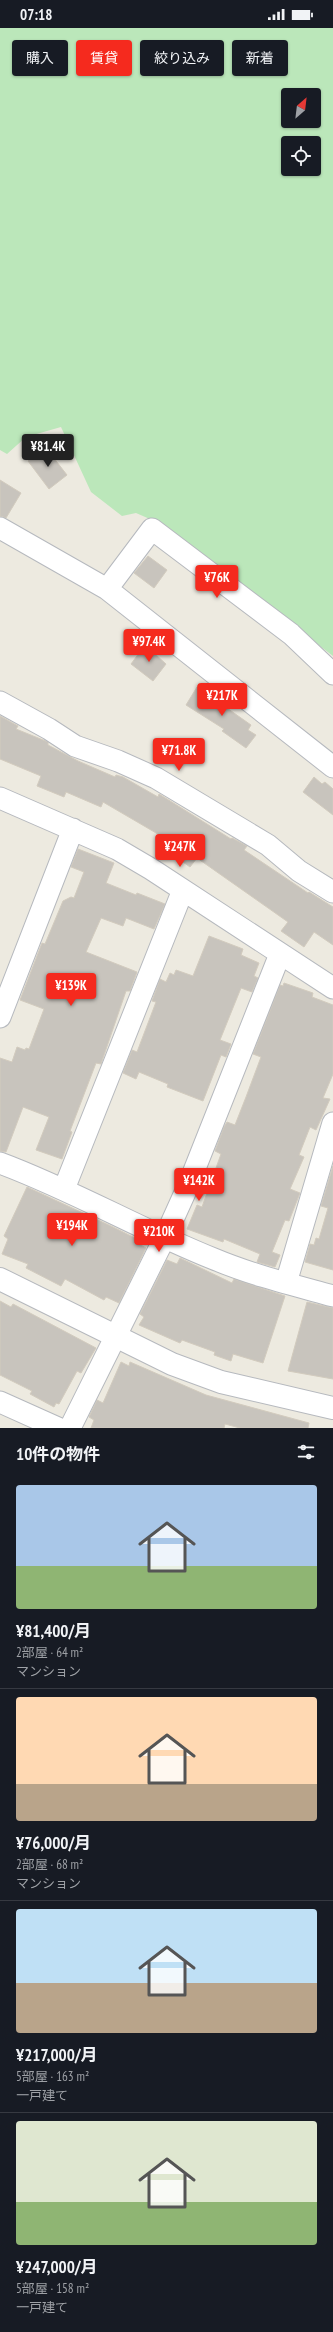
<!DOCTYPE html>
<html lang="ja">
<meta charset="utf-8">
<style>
:root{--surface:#171b24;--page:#20242c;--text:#f1f3f6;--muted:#9ea1a6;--line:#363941;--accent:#f52a1e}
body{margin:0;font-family:"PT Sans Narrow","Noto Sans JP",sans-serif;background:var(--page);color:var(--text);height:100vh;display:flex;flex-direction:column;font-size:15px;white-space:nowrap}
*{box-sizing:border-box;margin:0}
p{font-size:13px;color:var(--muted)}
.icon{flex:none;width:22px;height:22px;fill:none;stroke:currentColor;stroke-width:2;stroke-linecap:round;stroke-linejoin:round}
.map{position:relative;height:1400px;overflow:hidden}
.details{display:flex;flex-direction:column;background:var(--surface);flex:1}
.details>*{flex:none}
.guide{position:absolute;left:12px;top:12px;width:309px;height:36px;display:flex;gap:8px}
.needle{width:26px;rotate:28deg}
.buttons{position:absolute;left:281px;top:60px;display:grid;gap:8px}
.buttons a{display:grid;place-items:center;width:40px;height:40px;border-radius:4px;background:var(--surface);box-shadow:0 1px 3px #0004;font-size:20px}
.price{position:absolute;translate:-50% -34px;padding:0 9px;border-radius:4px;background:var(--accent);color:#fff;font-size:13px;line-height:26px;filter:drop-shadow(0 1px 2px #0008)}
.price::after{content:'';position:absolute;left:50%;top:24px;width:12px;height:9px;margin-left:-6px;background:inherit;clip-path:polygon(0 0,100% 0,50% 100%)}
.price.on{background:#222;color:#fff}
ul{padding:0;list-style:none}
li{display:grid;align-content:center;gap:8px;height:212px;padding:0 16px}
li+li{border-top:1px solid var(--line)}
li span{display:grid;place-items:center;height:124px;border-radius:4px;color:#555}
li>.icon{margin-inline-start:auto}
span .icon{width:72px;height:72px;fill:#fffc;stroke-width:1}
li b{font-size:17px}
h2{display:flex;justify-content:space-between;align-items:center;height:48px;padding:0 16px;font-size:17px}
.tag{padding:0 14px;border-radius:4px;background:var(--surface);box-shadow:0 1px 3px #0004;font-size:14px;line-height:36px}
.tag.on{background:var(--accent);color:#fff}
.status{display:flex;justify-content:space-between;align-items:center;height:28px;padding:0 20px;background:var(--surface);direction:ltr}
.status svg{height:11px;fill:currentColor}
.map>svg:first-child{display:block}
.green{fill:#bbe7ba;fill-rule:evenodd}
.building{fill:#c8c4bd;stroke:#d2cbbe}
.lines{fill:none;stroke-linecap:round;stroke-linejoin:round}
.minor-casing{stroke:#b6b9be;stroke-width:23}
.tertiary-casing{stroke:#b6b9be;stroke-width:24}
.minor{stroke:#fff;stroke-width:21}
.tertiary{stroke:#fff;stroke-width:22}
</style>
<div class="status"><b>07:18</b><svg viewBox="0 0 49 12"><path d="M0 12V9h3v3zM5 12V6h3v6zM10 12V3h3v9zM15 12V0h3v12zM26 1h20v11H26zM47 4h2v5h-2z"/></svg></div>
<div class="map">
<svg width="333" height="1400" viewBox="0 0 333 1400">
<rect width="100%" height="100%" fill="#edeae0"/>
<!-- green -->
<path class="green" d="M0,0H333V628L159,495L136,485L122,488L91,464L61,399L26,409L7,426L0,422ZM288,67H314V93H288ZM288,115H314V141H288Z"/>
<!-- building -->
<path class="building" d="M46,420L67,447L49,461L28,433Z
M0,452L21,465L6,490L0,488Z
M148,528L167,542L154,560L134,545Z
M145,617L166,636L153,653L131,636Z
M197,659L251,697L248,702L256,707L246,720L222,703L224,701L186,677Z
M0,688L18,698L16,701L48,714V717L78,733L115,749L116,747L123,749L158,769L159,766L231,811L232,810L247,818L244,822L308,865L309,864L333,879V917L314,904L304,919L281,903L288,894L197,830L190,839L169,824L175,816L103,774L101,779L66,764L64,769L37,758L41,748L0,731Z
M314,749L322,756L325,754L333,761V787L303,764Z
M78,821L114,835L106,855L136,867L137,865L165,876L154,901L126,890L123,898L101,890L86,924L137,944L130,963H126L101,1036L96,1035L70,1103L72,1104L62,1131L36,1122L49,1089L23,1079L6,1124L0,1123V1030L12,1034L17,1019L25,1022L26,1020L29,1021L44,981L20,972L42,915L45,916L63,873L71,869L74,870L84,844L71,839Z
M209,908L243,921L241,927L259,935L254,948L258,950L252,964L241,960L220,1012L231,1016L226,1029L221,1027L203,1073L167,1059L168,1056L139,1044L136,1051L123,1045L132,1022L137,1024L156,974L152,973L160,951L166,954L170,945L174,947L176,942L193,948Z
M284,955L313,965L312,969L333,977V1046L323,1070L330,1071L316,1102L310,1099L299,1127L304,1129L290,1161L300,1165L289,1193L285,1192L272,1224L280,1227L275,1239L257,1234L260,1226L224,1211L223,1214L187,1201L197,1177L202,1179L221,1126L215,1123L224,1099L227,1094L235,1097L246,1069L261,1029L253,1026L280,957L283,958Z
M333,1138V1242L305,1234L310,1216L314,1217L316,1210L319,1211L328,1180L321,1178Z
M27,1159L111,1198L137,1211L135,1214L146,1220L119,1275L106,1269L104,1272L65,1251L61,1258L26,1240L28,1236L2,1226L8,1211L4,1208Z
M180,1230L232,1255L234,1251L285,1268L263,1335L233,1326L231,1333L214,1327L215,1324L182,1312L180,1315L139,1297L144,1289L140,1286L167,1232L177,1236Z
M0,1273L11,1279L13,1276L96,1320L81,1345L77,1343L59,1376L56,1375L54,1379L30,1366L32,1363L0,1347Z
M307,1274L333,1280V1351L288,1343Z
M121,1334L129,1338L130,1334L206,1367L309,1395L308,1400H240L225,1396L224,1400H91L94,1392L89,1389L97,1372L103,1375Z"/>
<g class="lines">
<!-- minor casing -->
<g class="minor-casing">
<path id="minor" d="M0,500L107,561L333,739
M107,561L152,501L291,606L333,646
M0,674L49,701L75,718L118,733L156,750L268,817L299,843L333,864
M0,770L117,821L151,841L333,960
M0,989L73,801
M0,1135C73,1162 141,1202 214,1231C252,1247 293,1257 333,1268
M64,1161L183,862
M286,1255L333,1095
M0,1374L58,1400
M70,1400L165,1209L188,1158L280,926"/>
</g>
<!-- tertiary casing -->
<g class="tertiary-casing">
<path id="tertiary" d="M0,1251L172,1336L221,1354L333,1380"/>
</g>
<!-- minor -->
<use href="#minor" class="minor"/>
<!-- tertiary -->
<use href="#tertiary" class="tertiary"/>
</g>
</svg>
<div class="buttons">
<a><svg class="needle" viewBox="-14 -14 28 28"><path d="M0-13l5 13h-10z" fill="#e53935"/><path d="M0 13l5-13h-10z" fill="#9ea1a6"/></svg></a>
<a><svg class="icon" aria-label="locate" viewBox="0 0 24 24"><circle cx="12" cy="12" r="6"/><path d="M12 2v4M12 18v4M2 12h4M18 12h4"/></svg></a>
</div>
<b class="price on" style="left:48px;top:440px">¥81.4K</b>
<b class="price" style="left:217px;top:571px">¥76K</b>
<b class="price" style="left:149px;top:635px">¥97.4K</b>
<b class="price" style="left:222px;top:689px">¥217K</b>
<b class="price" style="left:179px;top:744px">¥71.8K</b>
<b class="price" style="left:180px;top:840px">¥247K</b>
<b class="price" style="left:71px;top:979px">¥139K</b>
<b class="price" style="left:199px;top:1174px">¥142K</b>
<b class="price" style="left:72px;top:1219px">¥194K</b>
<b class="price" style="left:159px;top:1225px">¥210K</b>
<div class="guide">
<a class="tag">購入</a>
<a class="tag on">賃貸</a>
<a class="tag">絞り込み</a>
<a class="tag">新着</a>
</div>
</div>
<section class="details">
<h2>10件の物件<svg class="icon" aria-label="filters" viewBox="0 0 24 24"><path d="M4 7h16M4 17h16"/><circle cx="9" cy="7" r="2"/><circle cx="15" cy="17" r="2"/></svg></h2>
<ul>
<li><span style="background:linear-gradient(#a9c7e8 65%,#8fb573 0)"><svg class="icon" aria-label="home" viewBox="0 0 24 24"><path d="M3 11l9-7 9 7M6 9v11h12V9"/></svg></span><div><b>¥81,400/月</b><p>2部屋 · 64 m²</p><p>マンション</p></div></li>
<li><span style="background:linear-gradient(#ffd9b3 70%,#b9a48a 0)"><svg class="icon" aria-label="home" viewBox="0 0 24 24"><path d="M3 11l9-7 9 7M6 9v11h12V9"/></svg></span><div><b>¥76,000/月</b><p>2部屋 · 68 m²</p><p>マンション</p></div></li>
<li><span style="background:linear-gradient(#bfe0f5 60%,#b9a48a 0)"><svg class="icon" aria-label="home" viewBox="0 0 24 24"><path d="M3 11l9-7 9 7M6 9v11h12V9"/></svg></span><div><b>¥217,000/月</b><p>5部屋 · 163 m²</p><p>一戸建て</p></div></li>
<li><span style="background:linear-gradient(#dfe7d0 65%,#8fb573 0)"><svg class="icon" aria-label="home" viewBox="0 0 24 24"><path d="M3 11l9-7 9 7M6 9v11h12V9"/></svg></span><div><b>¥247,000/月</b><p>5部屋 · 158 m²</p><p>一戸建て</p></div></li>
</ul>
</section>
